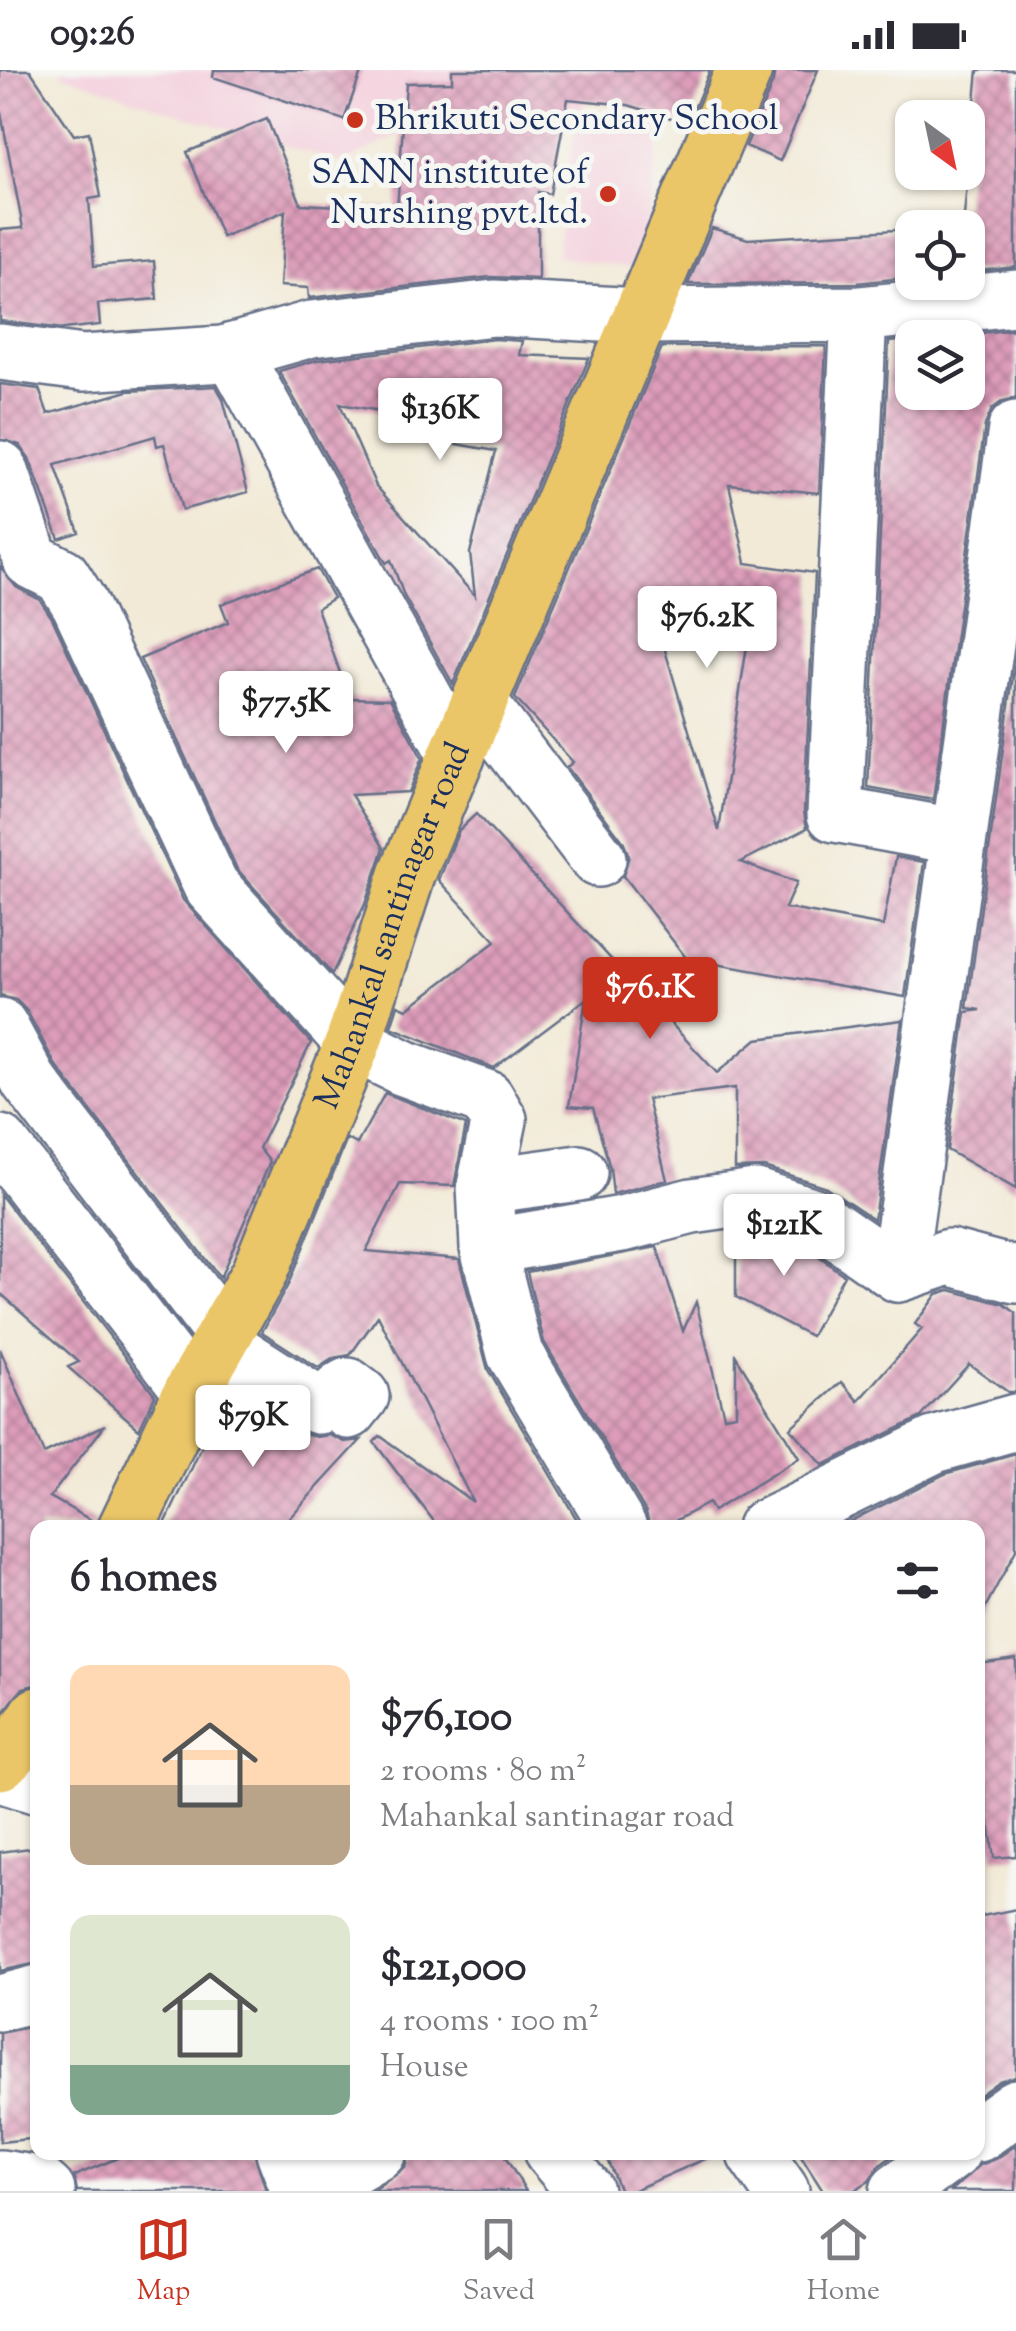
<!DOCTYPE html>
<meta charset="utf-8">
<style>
:root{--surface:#fff;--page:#f2f2f3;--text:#2b2b33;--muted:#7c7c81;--line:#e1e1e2;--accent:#c8321e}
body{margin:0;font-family:"Sorts Mill Goudy",serif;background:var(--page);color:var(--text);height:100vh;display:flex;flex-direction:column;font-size:38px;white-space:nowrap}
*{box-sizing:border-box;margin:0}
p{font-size:32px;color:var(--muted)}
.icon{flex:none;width:55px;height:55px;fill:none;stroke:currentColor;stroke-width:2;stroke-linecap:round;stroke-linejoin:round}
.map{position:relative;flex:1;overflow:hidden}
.drawer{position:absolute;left:30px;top:1450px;width:955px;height:640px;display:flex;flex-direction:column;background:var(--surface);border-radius:20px;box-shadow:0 2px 8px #0004}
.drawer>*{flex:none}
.needle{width:65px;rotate:147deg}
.controls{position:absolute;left:895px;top:30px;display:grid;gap:20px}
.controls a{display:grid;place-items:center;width:90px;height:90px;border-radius:20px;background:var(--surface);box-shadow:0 2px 8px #0004;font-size:50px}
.price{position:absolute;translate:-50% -85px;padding:0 22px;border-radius:10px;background:#fff;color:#222;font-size:32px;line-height:65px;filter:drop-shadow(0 2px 5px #0008)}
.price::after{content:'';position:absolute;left:50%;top:60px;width:30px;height:22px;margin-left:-15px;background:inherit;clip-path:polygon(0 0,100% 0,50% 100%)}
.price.selected{background:var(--accent);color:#fff}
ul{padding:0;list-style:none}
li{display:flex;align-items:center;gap:30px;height:250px;padding:0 40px}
li span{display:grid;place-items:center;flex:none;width:280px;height:200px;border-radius:20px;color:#555}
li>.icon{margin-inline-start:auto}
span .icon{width:120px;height:120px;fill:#fffc;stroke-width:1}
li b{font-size:42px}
h2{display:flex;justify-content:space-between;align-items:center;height:120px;padding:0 40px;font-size:42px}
.status{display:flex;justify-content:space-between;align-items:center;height:70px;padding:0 50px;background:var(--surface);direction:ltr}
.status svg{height:28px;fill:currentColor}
.dock{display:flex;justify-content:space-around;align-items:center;height:140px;border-top:2px solid var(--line);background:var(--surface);font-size:28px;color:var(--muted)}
.dock a{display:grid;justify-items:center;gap:5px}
.dock .selected{color:var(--accent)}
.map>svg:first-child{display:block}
.built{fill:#f4cfdd}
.building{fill:url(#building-cross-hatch);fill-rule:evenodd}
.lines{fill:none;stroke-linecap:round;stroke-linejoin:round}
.minor-casing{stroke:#667088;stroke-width:60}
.major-casing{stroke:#667088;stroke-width:60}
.minor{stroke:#fff;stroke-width:55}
.major{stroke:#ebc669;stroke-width:55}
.poi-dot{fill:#c8321e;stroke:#f6f6f2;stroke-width:4}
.labels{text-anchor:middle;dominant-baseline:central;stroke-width:10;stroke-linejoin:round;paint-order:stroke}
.poi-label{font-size:35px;fill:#1b2f5e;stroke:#f6f6f2;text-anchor:start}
.street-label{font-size:35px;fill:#1b2f5e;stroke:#f6f6f2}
</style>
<div class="status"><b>09:26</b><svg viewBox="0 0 49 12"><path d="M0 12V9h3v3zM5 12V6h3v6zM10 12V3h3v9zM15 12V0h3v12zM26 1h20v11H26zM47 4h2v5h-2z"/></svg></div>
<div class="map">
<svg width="1016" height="2121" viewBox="0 0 1016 2121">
<defs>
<pattern id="building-cross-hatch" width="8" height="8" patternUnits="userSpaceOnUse" patternTransform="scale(2.5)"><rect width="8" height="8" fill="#de9dba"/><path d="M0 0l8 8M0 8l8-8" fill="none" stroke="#b3809a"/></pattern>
</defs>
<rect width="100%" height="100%" fill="#f6f6f2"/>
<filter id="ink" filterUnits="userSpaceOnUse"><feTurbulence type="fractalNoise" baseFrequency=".01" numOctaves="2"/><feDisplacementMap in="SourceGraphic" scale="20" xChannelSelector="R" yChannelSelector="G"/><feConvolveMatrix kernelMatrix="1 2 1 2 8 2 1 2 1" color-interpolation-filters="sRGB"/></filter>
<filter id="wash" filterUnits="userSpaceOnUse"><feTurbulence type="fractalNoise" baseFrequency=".0048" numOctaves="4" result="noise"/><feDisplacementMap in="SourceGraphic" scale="40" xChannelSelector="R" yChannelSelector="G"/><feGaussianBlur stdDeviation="2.25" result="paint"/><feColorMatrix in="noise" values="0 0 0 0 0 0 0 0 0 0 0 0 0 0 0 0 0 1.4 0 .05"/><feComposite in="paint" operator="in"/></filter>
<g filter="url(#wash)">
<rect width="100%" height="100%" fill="#f2ead7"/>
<!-- built -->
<path class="built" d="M60,0H595L583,38L536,41L407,61L343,93L172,42L65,5Z
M598,43L662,52L640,199L556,187L575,59L594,61Z"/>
<g id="blocks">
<!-- building -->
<path class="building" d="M0,0H30L74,65L89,62L101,127L89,129L94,196L154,191L157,229L98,234L100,255L63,259L0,251V160L23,158L0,38Z
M214,0H362L344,50L213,7Z
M452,0H710L688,53L628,35L568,29L550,124L538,122V209L490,207L309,228L308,218L280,216L285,141L222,167L187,82L267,49L301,134L397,139L406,13L452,12Z
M775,0H818L780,91L746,76L773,12Z
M978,0H1016V197L968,202V158H937L963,156Z
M712,158L748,169L912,159V207L857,213L688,214Z
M1016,259V328L1003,331L992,339L985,355L933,730L868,718L889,272L912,270V322H968V268H937Z
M495,269L522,271L519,285L589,288L453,614L404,526L391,490L386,493L279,301L317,290ZM340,334L460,355L457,374L496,381L470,483L475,526L376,416Z
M826,276L819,423L729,414L746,493L815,503L804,742L807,758L741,792L796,813L785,838L883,856L896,787L924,792L905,927L687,889L623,806L629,786L623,771L567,697L573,692L515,628L662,277ZM751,550L742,608L719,761L662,570Z
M0,314L39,319L48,344L128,321L216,316L223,329L248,422L182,440L164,374L157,376L155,366L55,395L79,462L59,469L29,388L20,375L0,369Z
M0,496L16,517L40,530L52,548L183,830L311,973L259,1078L270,1092L220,1208L55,994L27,941L16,930L0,926Z
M317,499L333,528L317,538L349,628L390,629L422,688L408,722L351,725L384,778L365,834L332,904L237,799L140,589L228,552L221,534Z
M1016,585V1119L947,1080L966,942L981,940L967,938Z
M476,744L717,1003L757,969L902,950L874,1149L826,1117L764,1097L735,1098V1018L647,1029L667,1110L613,1124L610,1098L593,1038L569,1036L586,929L494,998L391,957L398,935L407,939L496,871L439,810L459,760Z
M385,1023L466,1055L454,1116L400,1114L366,1181L459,1189L488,1300L582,1458H439L374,1372L380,1366L473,1432L378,1246L350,1285L334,1288L318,1298L262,1262L288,1215L347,1069L357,1074Z
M0,1124L155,1325L139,1359L68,1297L79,1292L0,1223Z
M752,1159L802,1175L844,1205L811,1266L736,1227V1161Z
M657,1177L683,1261L696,1232L724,1346L736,1344V1286L799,1388L713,1441L708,1433L662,1458H650L646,1442L544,1272L527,1202Z
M950,1220L1004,1234L1016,1243V1322H1008L969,1294L921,1347L823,1395L790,1358L842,1312L859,1331L922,1259L915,1254L937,1224Z
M0,1279L44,1384L105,1355L50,1427L96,1453L95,1458H38V1614L23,1618L0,1646Z
M231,1316L303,1363L317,1367L330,1365L345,1372L361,1370L280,1458H163Z
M1016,1384V1480L978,1551V1458H837L945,1404Z
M1016,1589V1786L994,1788L978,1673V1594Z
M38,1777V1893L0,1901V1782Z
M1016,1839V2006L999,2011L978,2026V1847Z
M38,1955V2068L0,2072V1963Z
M1016,2075V2121H951L980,2095L996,2089Z
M132,2082H254L266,2121H77L74,2106Z
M409,2082H502L526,2121H373L405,2098Z
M604,2082H721L632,2121H620Z
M798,2082H898L879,2096L869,2111L853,2121H823Z"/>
</g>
</g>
<g filter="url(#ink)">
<use href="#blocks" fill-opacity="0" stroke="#667088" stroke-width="2.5"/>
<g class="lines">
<!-- minor casing -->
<g class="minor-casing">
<path id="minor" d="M859,244L835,744L959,767
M232,281L457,686
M0,282L83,293L223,284L311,259L494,238L638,246L859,244L1016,228
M0,399L31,490L62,506L79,533L211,816L353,973L404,998L486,1028L499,1050L485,1116L488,1177L515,1284L619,1458
M479,633L598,789
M0,957L29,1011L224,1265
M0,1073L192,1321
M485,1116L579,1103
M488,1177L622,1154L692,1136L755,1127L816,1147L898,1204L949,1187L1016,1205
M898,1204L1016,359
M221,1273L319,1336C333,1332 336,1321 348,1316L361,1326L349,1341
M765,1458L934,1375L1016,1352
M0,1704L38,1716
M0,1933L38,1923
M978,2064L1016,2037
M284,2082L299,2121
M552,2082L585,2121
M755,2084L781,2121
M0,2108L39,2114L47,2121
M311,2121L378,2082
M898,2121L952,2082"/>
</g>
<!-- major casing -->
<g class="major-casing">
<g id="major">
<path id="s1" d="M126,1458L192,1321L259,1203L353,973L408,802L744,0"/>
<path d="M0,1692L20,1672L38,1645"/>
</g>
</g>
<!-- minor -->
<use href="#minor" class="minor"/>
<!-- major -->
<use href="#major" class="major"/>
</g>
</g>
<!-- markers -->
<g class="poi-dot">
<circle cx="355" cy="50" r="10"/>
<circle cx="608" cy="124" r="10"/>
</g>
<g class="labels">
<!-- poi labels -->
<g class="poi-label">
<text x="375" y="50">Bhrikuti Secondary School</text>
<text x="588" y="104" text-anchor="end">SANN institute of<tspan x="588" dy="40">Nurshing pvt.ltd.</tspan></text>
</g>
<!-- street labels -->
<g class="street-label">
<text stroke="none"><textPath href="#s1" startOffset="660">Mahankal santinagar road</textPath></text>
</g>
</g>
</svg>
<div class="controls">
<a><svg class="needle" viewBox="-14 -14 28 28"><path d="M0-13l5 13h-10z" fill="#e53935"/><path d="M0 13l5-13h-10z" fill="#7c7c81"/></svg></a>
<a><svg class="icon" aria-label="locate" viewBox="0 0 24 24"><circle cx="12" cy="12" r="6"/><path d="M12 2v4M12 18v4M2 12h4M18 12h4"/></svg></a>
<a><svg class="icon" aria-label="layers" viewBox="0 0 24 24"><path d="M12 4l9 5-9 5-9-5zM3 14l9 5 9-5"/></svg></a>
</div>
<b class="price" style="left:440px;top:393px">$136K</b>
<b class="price" style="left:707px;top:601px">$76.2K</b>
<b class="price" style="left:286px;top:686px">$77.5K</b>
<b class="price selected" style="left:650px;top:972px">$76.1K</b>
<b class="price" style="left:784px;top:1209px">$121K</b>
<b class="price" style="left:253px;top:1400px">$79K</b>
<section class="drawer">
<h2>6 homes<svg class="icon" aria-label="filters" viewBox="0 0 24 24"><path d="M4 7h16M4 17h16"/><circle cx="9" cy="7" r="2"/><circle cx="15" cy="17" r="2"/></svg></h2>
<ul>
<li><span style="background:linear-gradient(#ffd9b3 60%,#b9a48a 0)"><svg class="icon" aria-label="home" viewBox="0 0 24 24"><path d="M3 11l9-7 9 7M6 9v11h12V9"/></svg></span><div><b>$76,100</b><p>2 rooms · 80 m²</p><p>Mahankal santinagar road</p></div></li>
<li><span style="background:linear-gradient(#dfe7d0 75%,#7fa58c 0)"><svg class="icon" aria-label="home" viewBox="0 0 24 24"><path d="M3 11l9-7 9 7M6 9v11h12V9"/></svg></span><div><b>$121,000</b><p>4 rooms · 100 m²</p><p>House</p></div></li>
</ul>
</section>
</div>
<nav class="dock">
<a class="selected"><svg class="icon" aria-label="map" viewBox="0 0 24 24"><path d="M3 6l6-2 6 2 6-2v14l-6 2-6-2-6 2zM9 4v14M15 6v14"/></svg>Map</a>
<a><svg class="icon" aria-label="saved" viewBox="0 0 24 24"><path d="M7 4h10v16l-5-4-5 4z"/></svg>Saved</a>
<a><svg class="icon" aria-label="home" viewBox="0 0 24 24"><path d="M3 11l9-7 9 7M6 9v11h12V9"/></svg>Home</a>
</nav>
